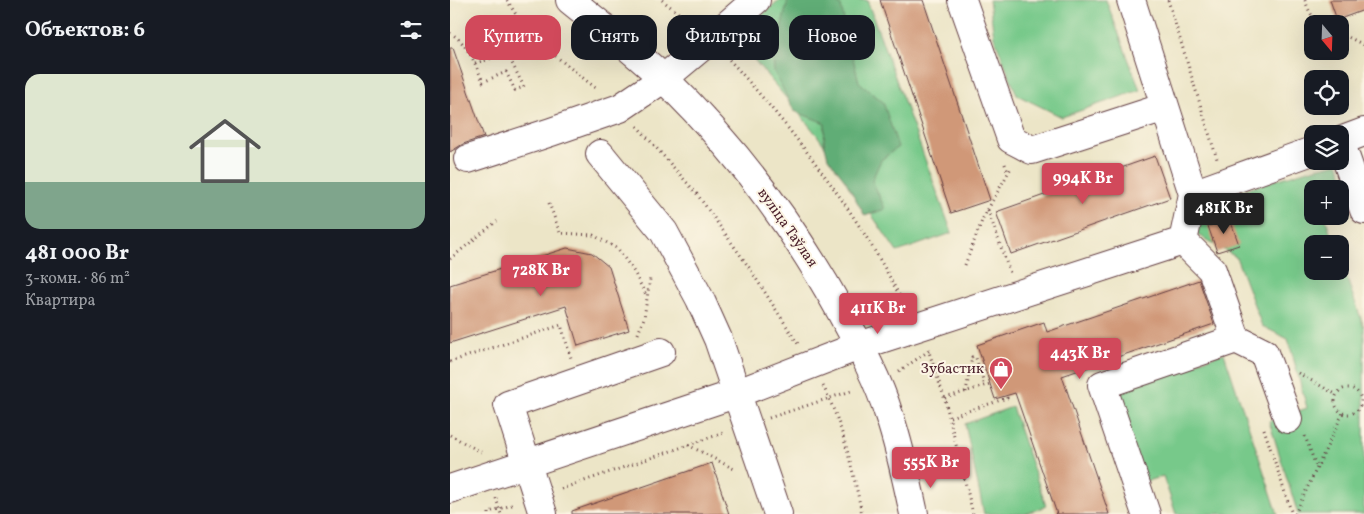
<!DOCTYPE html>
<html lang="ru">
<meta charset="utf-8">
<style>
:root{--surface:#171b24;--page:#20242c;--text:#f1f3f6;--muted:#9ea1a6;--accent:#d1495b}
body{margin:0;font-family:Vollkorn,serif;background:var(--page);color:var(--text);height:100vh;display:flex;flex-direction:column;font-size:19px;white-space:nowrap}
*{box-sizing:border-box;margin:0}
p{font-size:16px;color:var(--muted)}
.icon{flex:none;width:28px;height:28px;fill:none;stroke:currentColor;stroke-width:2;stroke-linecap:round;stroke-linejoin:round}
.map{position:relative;flex:1;overflow:hidden}
.sheet{display:flex;flex-direction:column;background:var(--surface);width:450px}
.sheet>*{flex:none}
.guide{position:absolute;left:15px;top:15px;width:475px;height:45px;display:flex;gap:10px}
.needle{width:32px;rotate:161deg}
.tools{position:absolute;left:854px;top:15px;display:grid;gap:10px}
.tools a{display:grid;place-items:center;width:45px;height:45px;border-radius:10px;background:var(--surface);box-shadow:0 5px 20px #0002;font-size:25px}
.price{position:absolute;translate:-50% -42px;padding:0 11px;border-radius:5px;background:var(--accent);color:#fff;font-size:16px;line-height:32px;filter:drop-shadow(0 1px 2px #0008)}
.price::after{content:'';position:absolute;left:50%;top:30px;width:15px;height:11px;margin-left:-8px;background:inherit;clip-path:polygon(0 0,100% 0,50% 100%)}
.price.current{background:#222;color:#fff}
ul{padding:0;list-style:none}
li{display:grid;align-content:center;gap:10px;height:265px;padding:0 25px}
li span{display:grid;place-items:center;height:155px;border-radius:15px;color:#555}
li>.icon{margin-inline-start:auto}
span .icon{width:90px;height:90px;fill:#fffc;stroke-width:1}
li b{font-size:21px}
h2{display:flex;justify-content:space-between;align-items:center;height:60px;padding:0 25px;font-size:21px}
.tag{padding:0 18px;border-radius:15px;background:var(--surface);box-shadow:0 5px 20px #0002;font-size:18px;line-height:45px}
.tag.current{background:var(--accent);color:#fff}
main{display:flex;flex:1;min-height:0}
.map>svg:first-child{display:block}
.green{fill:#77c98a;stroke:#60745a}
.forest{fill:#61ad76;stroke:#566650}
.building{fill:#d09878}
.lines{fill:none;stroke-linecap:round;stroke-linejoin:round}
.minor-casing{stroke:#623d42;stroke-width:30}
.path{stroke:#623d42;stroke-width:3;stroke-dasharray:1 4;stroke-linecap:butt}
.minor{stroke:#fff;stroke-width:28}
.labels{text-anchor:middle;dominant-baseline:central;stroke-width:4;stroke-linejoin:round;paint-order:stroke}
.street-label{font-size:15px;fill:#4a1f2b;stroke:#fcf5e5}
.poi-label{font-size:15px;fill:#4a1f2b;stroke:#fcf5e5;text-anchor:end}
</style>
<main>
<section class="sheet">
<h2>Объектов: 6<svg class="icon" aria-label="filters" viewBox="0 0 24 24"><path d="M4 7h16M4 17h16"/><circle cx="9" cy="7" r="2"/><circle cx="15" cy="17" r="2"/></svg></h2>
<ul>
<li><span style="background:linear-gradient(#dfe7d0 70%,#7fa58c 0)"><svg class="icon" aria-label="home" viewBox="0 0 24 24"><path d="M3 11l9-7 9 7M6 9v11h12V9"/></svg></span><div><b>481 000 Br</b><p>3-комн. · 86 m²</p><p>Квартира</p></div></li>
</ul>
</section>
<div class="map">
<svg width="914" height="514" viewBox="0 0 914 514">
<rect width="100%" height="100%" fill="#fcf5e5"/>
<filter id="ink" filterUnits="userSpaceOnUse"><feTurbulence type="fractalNoise" baseFrequency=".02" numOctaves="2"/><feDisplacementMap in="SourceGraphic" scale="10" xChannelSelector="R" yChannelSelector="G"/><feConvolveMatrix kernelMatrix="1 2 1 2 8 2 1 2 1" color-interpolation-filters="sRGB"/></filter>
<filter id="wash" filterUnits="userSpaceOnUse"><feTurbulence type="fractalNoise" baseFrequency=".0096" numOctaves="4" result="noise"/><feDisplacementMap in="SourceGraphic" scale="20" xChannelSelector="R" yChannelSelector="G"/><feGaussianBlur stdDeviation="1.12" result="paint"/><feColorMatrix in="noise" values="0 0 0 0 0 0 0 0 0 0 0 0 0 0 0 0 0 1.4 0 .05"/><feComposite in="paint" operator="in"/></filter>
<g filter="url(#wash)">
<rect width="100%" height="100%" fill="#ece5c7"/>
<!-- green -->
<path class="green" d="M329,0H417L502,233L447,252L367,135L286,38Z
M539,0H656L690,90L612,117L567,95L544,37Z
M888,163L898,188L890,194V189H862V216H875L884,244H862V271H890V259L914,327V514H848L819,421L857,408L838,339L812,326L786,257L748,235V204L858,170Z
M774,353L828,514H726L713,476L688,484L657,391Z
M562,407L596,506L575,514H534L515,424Z"/>
<!-- forest -->
<path class="forest" d="M338,0H384L391,6L399,43L409,82L433,102L448,147L431,160L422,180L435,209L415,216L395,180L378,158L374,142L375,123L344,111L324,71L322,46L330,33Z"/>
<g id="blocks">
<!-- building -->
<path class="building" d="M430,0H473L540,200L501,213Z
M880,0H914V10L887,20Z
M0,48H3L34,137L13,144L0,152Z
M705,156L720,198L561,254L546,212Z
M780,219L789,245L767,252L758,226Z
M117,248L142,253L159,267L179,330L128,346L116,306L0,343V285Z
M749,280L764,324L612,376L659,514H607L565,393L545,399L527,345L594,322L597,332Z
M262,463L279,514H122V511Z"/>
</g>
</g>
<g filter="url(#ink)">
<use href="#blocks" fill-opacity="0" stroke="#623d42" stroke-width="1"/>
<g class="lines">
<!-- minor casing -->
<g class="minor-casing">
<path id="minor" d="M120,0C151,25 183,50 213,78C283,145 344,227 391,312C409,345 428,379 439,415C450,447 457,481 464,514
M512,0L561,139L582,150L715,107
M890,141L914,210
M890,141L914,132
M150,154L214,232L250,299L268,339L328,514
M18,159L101,132L170,108L213,79L261,39L306,0
M743,194L862,151
M733,241L762,270L786,339L814,353L838,419
M0,489L288,393L409,346L733,241L743,194L681,0
M93,514L58,405L211,352
M696,514L652,385L786,339"/>
</g>
<!-- path -->
<path class="path" d="M57,0L78,34L148,90
M212,0L241,23
M718,0L767,159
M855,0C858,9 862,19 871,24
M0,33C17,42 26,65 33,82L56,72L65,90L74,87L56,51L78,34
M890,33L914,45
M276,56C344,131 411,216 455,307
M25,63L37,60L56,51
M187,126L247,194L298,266L348,344
M555,164L558,173
M99,203L110,233L143,235L168,249L184,272L197,297
M538,210L560,273
M0,259L47,221
M515,265L533,218L562,166
M188,334L194,318L200,279
M478,349L495,400L523,514
M0,362L111,325L121,358
M449,371L479,351
M848,373L887,395
M373,386C393,425 403,471 412,514
M885 401a13 13 0 1 1 26 0a13 13 0 1 1-26 0Z
M516,392L522,357L526,358L535,386
M495,398L540,384
M500,417L557,398L556,395
M319,418L404,390
M814,429L842,514
M0,435L31,452
M855,436L867,469
M238,445L286,470
M111,489L276,432
M46,498L51,514
M39,514V512L65,504
M605,514H607
M845,514L893,413"/>
<!-- minor -->
<use href="#minor" class="minor"/>
</g>
</g>
<!-- icons -->
<defs>
<g id="shop-pin" transform="scale(1.25)"><path d="M0 17L-7.5 6A9.5 9.5 0 1 1 7.5 6Z" fill="#d1495b" stroke="#fcf5e5"/><path d="M-5-2.5h2.3a2.7 3.5 0 0 1 5.4 0H5L5.5 6h-11ZM-1.5-2.5h3a1.5 2.3 0 0 0-3 0Z" fill="#fff"/></g>
</defs>
<g fill-rule="evenodd">
<use href="#shop-pin" x="551" y="369"/>
</g>
<g class="labels">
<!-- street labels -->
<g class="street-label">
<text transform="translate(337 228) rotate(55)">вуліца Таўлая</text>
</g>
<!-- poi labels -->
<g class="poi-label">
<text x="534" y="369">Зубастик</text>
</g>
</g>
</svg>
<div class="tools">
<a><svg class="needle" viewBox="-14 -14 28 28"><path d="M0-13l5 13h-10z" fill="#e53935"/><path d="M0 13l5-13h-10z" fill="#9ea1a6"/></svg></a>
<a><svg class="icon" aria-label="locate" viewBox="0 0 24 24"><circle cx="12" cy="12" r="6"/><path d="M12 2v4M12 18v4M2 12h4M18 12h4"/></svg></a>
<a><svg class="icon" aria-label="layers" viewBox="0 0 24 24"><path d="M12 4l9 5-9 5-9-5zM3 14l9 5 9-5"/></svg></a>
<a>+</a>
<a>−</a>
</div>
<b class="price" style="left:633px;top:205px">994K Br</b>
<b class="price current" style="left:774px;top:235px">481K Br</b>
<b class="price" style="left:91px;top:297px">728K Br</b>
<b class="price" style="left:428px;top:335px">411K Br</b>
<b class="price" style="left:630px;top:380px">443K Br</b>
<b class="price" style="left:481px;top:489px">555K Br</b>
<div class="guide">
<a class="tag current">Купить</a>
<a class="tag">Снять</a>
<a class="tag">Фильтры</a>
<a class="tag">Новое</a>
</div>
</div>
</main>
